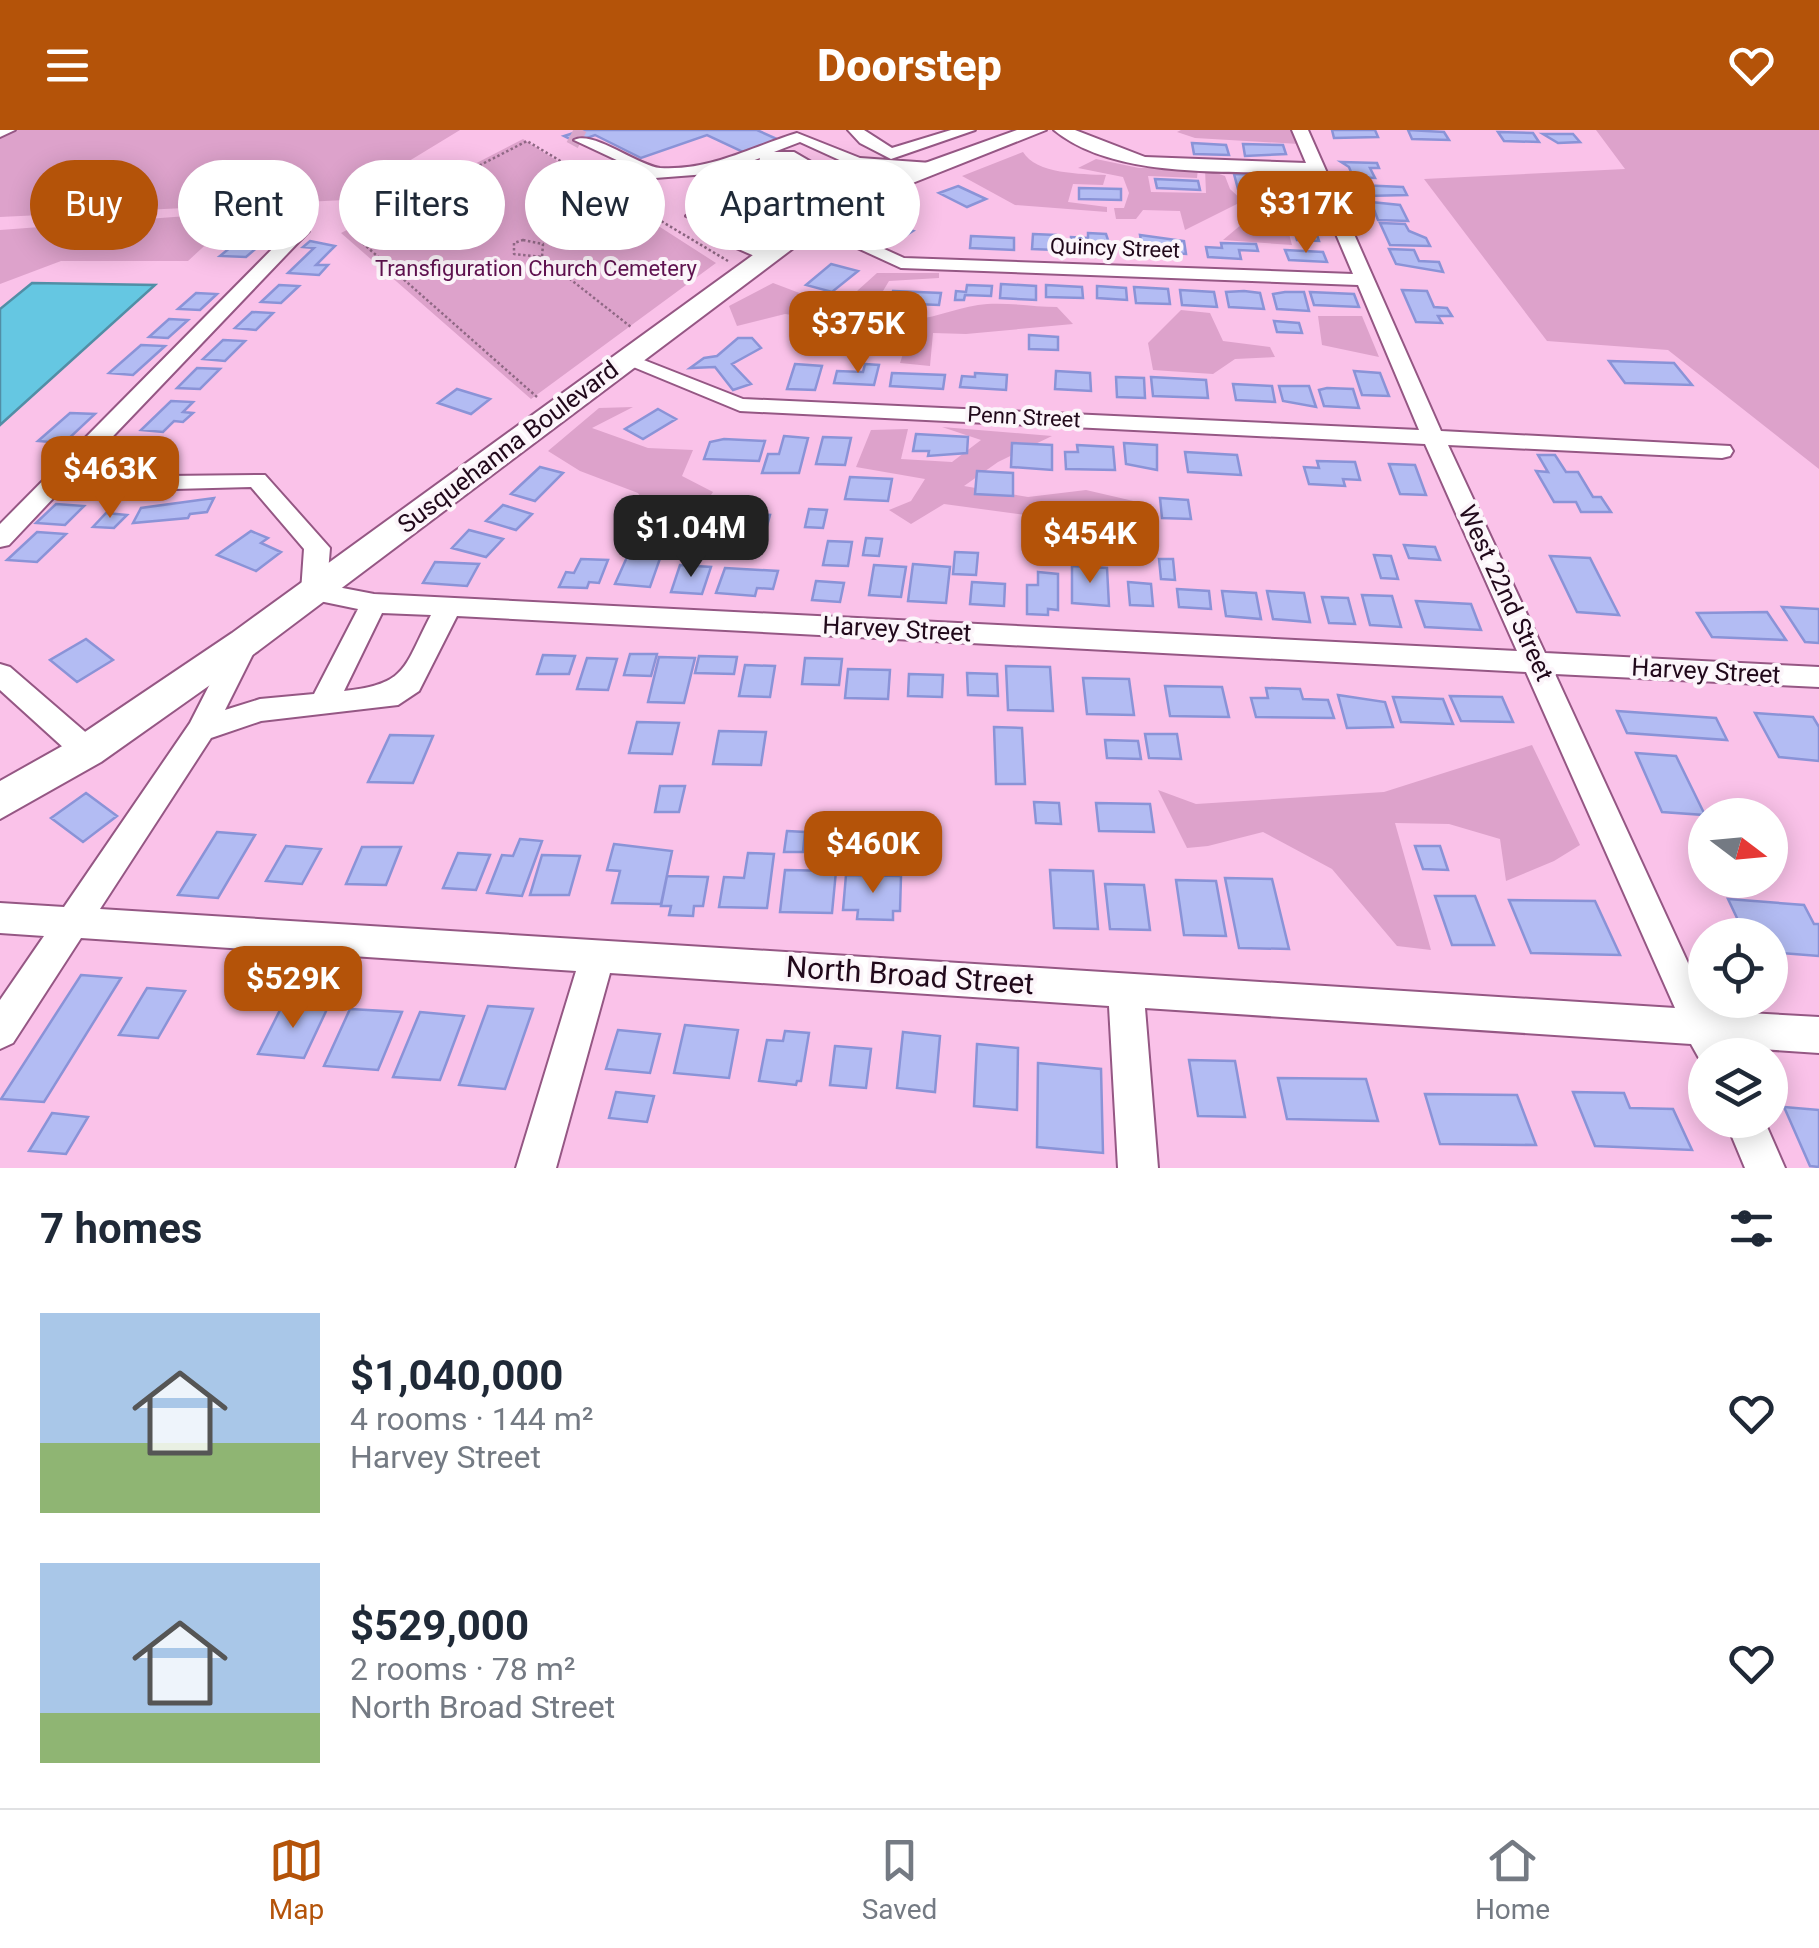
<!DOCTYPE html>
<meta charset="utf-8">
<style>
:root{--surface:#fff;--page:#f2f2f3;--text:#1f2937;--muted:#747a83;--line:#e0e1e3;--accent:#b45309}
body{margin:0;font-family:Roboto,sans-serif;background:var(--page);color:var(--text);height:100vh;display:flex;flex-direction:column;font-size:38px;white-space:nowrap}
*{box-sizing:border-box;margin:0}
p{font-size:32px;color:var(--muted)}
.icon{flex:none;width:55px;height:55px;fill:none;stroke:currentColor;stroke-width:2;stroke-linecap:round;stroke-linejoin:round}
.map{position:relative;height:1038px;overflow:hidden}
.sheet{display:flex;flex-direction:column;background:var(--surface);flex:1}
.sheet>*{flex:none}
.banner{position:absolute;left:30px;top:30px;width:1000px;height:90px;display:flex;gap:20px}
.needle{width:65px;rotate:106deg}
.controls{position:absolute;left:1688px;top:668px;display:grid;gap:20px}
.controls a{display:grid;place-items:center;width:100px;height:100px;border-radius:50%;background:var(--surface);box-shadow:0 5px 25px #0003;font-size:50px}
.price{position:absolute;translate:-50% -85px;padding:0 22px;border-radius:20px;background:var(--accent);color:#fff;font-size:32px;line-height:65px;filter:drop-shadow(0 2px 5px #0008)}
.price::after{content:'';position:absolute;left:50%;top:60px;width:30px;height:22px;margin-left:-15px;background:inherit;clip-path:polygon(0 0,100% 0,50% 100%)}
.price.current{background:#222;color:#fff}
ul{padding:0;list-style:none}
li{display:flex;align-items:center;gap:30px;height:250px;padding:0 40px}
li span{display:grid;place-items:center;flex:none;width:280px;height:200px;border-radius:0px;color:#555}
li>.icon{margin-inline-start:auto}
span .icon{width:120px;height:120px;fill:#fffc;stroke-width:1}
li b{font-size:42px}
h2{display:flex;justify-content:space-between;align-items:center;height:120px;padding:0 40px;font-size:42px}
.chip{padding:0 35px;border-radius:45px;background:var(--surface);box-shadow:0 5px 25px #0003;font-size:35px;line-height:90px}
.chip.current{background:var(--accent);color:#fff}
header{display:flex;justify-content:space-between;align-items:center;height:130px;padding:0 40px;background:var(--accent);color:#fff;font-size:45px;font-weight:800}
.tab-bar{display:flex;justify-content:space-around;align-items:center;height:140px;border-top:2px solid var(--line);background:var(--surface);font-size:28px;color:var(--muted)}
.tab-bar a{display:grid;justify-items:center;gap:5px}
.tab-bar .current{color:var(--accent)}
.map>svg:first-child{display:block}
.green{fill:#dda2cb}
.water{fill:#65c7e2;stroke:#518ea6;stroke-width:2.5}
.building{fill:#b3bcf3;stroke:#8a93d7;stroke-width:2.5}
.lines{fill:none;stroke-linecap:round;stroke-linejoin:round}
.minor-tunnel{stroke:#d9a6ca;stroke-width:18;stroke-dasharray:18 9;stroke-linecap:butt}
.minor-casing{stroke:#955784;stroke-width:4}
.highway-casing{stroke:#955784;stroke-width:4}
.path{stroke:#906885;stroke-width:2.5;stroke-dasharray:2.5 2.5;stroke-linecap:butt}
.minor{fill:#fff;fill-rule:evenodd}
.highway{fill:#fff;fill-rule:evenodd}
.labels{text-anchor:middle;dominant-baseline:central;stroke-width:8;stroke-linejoin:round;paint-order:stroke}
.far-street-label{font-size:22px;fill:#21091b;stroke:#fcf5fa}
.far-park-label{font-size:22px;fill:#5f114f;stroke:#fcf5fa}
.street-label{font-size:25px;fill:#21091b;stroke:#fcf5fa}
.near-street-label{font-size:30px;fill:#21091b;stroke:#fcf5fa}
</style>
<header><svg class="icon" aria-label="menu" viewBox="0 0 24 24"><path d="M4 6h16M4 12h16M4 18h16"/></svg>Doorstep<svg class="icon" aria-label="heart" viewBox="0 0 24 24"><path d="M12 20l-8-8c-3-5 5-10 8-4 3-6 11-1 8 4z"/></svg></header>
<div class="map">
<svg width="1819" height="1038" viewBox="0 0 1819 1038">
<rect width="100%" height="100%" fill="#fac2e9"/>
<!-- green -->
<path class="green" d="M0,0H460L345,70L0,87Z
M1181,0H1292L1299,14L1195,8L1177,2Z
M1596,0H1819V339L1668,220L1547,211L1424,49L1625,39Z
M523,9L716,133L531,269L341,103Z
M1023,22C1036,44 1081,44 1106,45L1103,55L1073,54L1068,72L1107,77V82L1015,75L962,46Z
M1096,29L1139,38H1198L1197,48L1148,46L1151,62L1206,63L1205,39L1225,46L1230,59L1243,71L1185,100L1180,81L1143,80L1136,89H1116L1114,78H1124L1129,63L1123,47L1078,38Z
M1250,75L1284,85L1292,115L1223,110L1242,94Z
M241,82L188,131H61L0,154V100Z
M877,143H939V148L889,151L871,181C906,202 942,181 978,175C1002,171 1032,177 1057,177L1073,194L966,204L933,203L930,236L900,233L908,208L883,207L878,224L834,221L832,206L838,191L785,184L737,196L729,176L773,153L834,176L847,170Z
M1181,180L1210,183L1223,211L1270,217L1275,227L1235,229L1213,244L1153,240L1148,213Z
M1318,186H1362L1379,227L1322,215Z
M633,277L592,298L648,318L693,320L682,346L713,362L707,371L654,388L638,363L580,341L548,321L599,278Z
M942,297L1052,306L998,332L964,356L1028,367L1086,360L1142,373L1141,390L1092,394L944,374L911,394L889,380L911,371L925,349L856,337L871,300L908,299L901,329L952,332L981,310Z
M1532,615L1580,715L1554,731L1506,751L1500,709L1449,694L1395,693L1431,820L1397,816L1332,739L1263,702L1208,716L1187,718L1158,660L1196,674L1384,662Z"/>
<!-- water -->
<path class="water" d="M32,153L155,155L0,295V179Z"/>
<!-- building -->
<path class="building" d="M583,0H757L779,10L745,23L707,5L641,28L595,5L576,12L564,6Z
M1332,0H1375L1378,7L1334,8Z
M1408,0L1444,2L1449,10L1412,9Z
M1498,2L1533,3L1539,12L1504,11Z
M1543,4H1573L1580,12L1558,13Z
M1192,13L1226,15L1229,25L1194,24Z
M1243,14L1283,15L1286,24L1245,26Z
M788,30L824,47L810,52L776,35Z
M1341,32L1377,33L1379,38H1370L1375,48L1353,47L1349,37Z
M1234,44L1268,45L1272,60L1238,59Z
M738,48L774,60L731,84L695,71Z
M1155,49L1198,51L1200,60L1157,58Z
M1358,55L1403,57L1407,65L1365,66Z
M958,56L986,69L967,77L939,63Z
M1079,58L1121,59V70L1079,69Z
M1276,67L1302,68L1307,81L1280,80Z
M1371,72L1400,75L1408,91L1378,90Z
M1291,89L1312,90L1319,111L1297,110Z
M1380,93L1405,94L1409,101L1426,108L1430,116L1390,115Z
M900,97L913,101L890,115L864,104L875,98L889,103Z
M1088,103L1106,104L1111,119L1071,121V107L1088,108Z
M1033,104L1056,105V120L1032,119Z
M1140,105L1184,111L1186,124L1143,121Z
M971,106L1014,108V120L970,118Z
M243,107L268,108L246,127L220,126Z
M310,111L335,116L316,135H328L319,145L288,143L314,118L303,117Z
M1221,113L1256,114L1258,121L1239,120L1241,129L1208,127L1206,117L1222,118Z
M1389,119L1414,120L1419,131L1439,132L1443,142L1396,134Z
M1285,120L1323,122L1327,132L1289,130Z
M831,134L858,141L832,162L806,155Z
M1001,154L1036,156V170L1000,168Z
M279,155L299,156L281,173L261,172Z
M967,155L992,156L991,166L965,165L964,170H955L956,161L966,162Z
M1046,155L1082,157L1083,168L1046,167Z
M1097,156L1126,158L1127,170L1097,168Z
M1134,157L1168,159L1170,174L1136,173Z
M1180,160L1214,162L1217,177L1182,175Z
M1402,160L1427,161L1434,177L1447,178L1452,186H1438L1442,193L1416,192Z
M893,161L941,163L939,175L891,173Z
M1244,161L1260,163L1264,179L1229,177L1226,162Z
M1285,162H1304L1309,181L1277,179L1273,164Z
M1310,162L1354,164L1359,177L1314,175Z
M196,163L217,164L200,180L178,179Z
M252,182L273,183L256,200L235,198Z
M169,189L188,190L168,208L149,207Z
M1274,191L1299,193L1302,203L1277,202Z
M1029,205L1058,207V220L1029,219Z
M738,208H752L761,218L732,234L751,254L733,260L715,237L690,238L704,228L717,226Z
M223,210L245,211L225,231L203,229Z
M141,215L165,216L133,245L109,243Z
M1609,231L1674,233L1692,255L1625,253Z
M795,234L822,236L815,260L787,259Z
M865,234L879,235L874,255L834,253L837,241L863,242Z
M197,238L220,239L200,259L177,258Z
M1056,241L1090,243L1091,261L1055,259Z
M1354,241L1380,243L1389,266L1362,265Z
M892,243L945,245L943,259L890,256Z
M975,243L1007,245L1006,260L960,257L962,246L975,247Z
M1116,247L1144,248L1145,268L1117,267Z
M1151,247L1206,250L1208,268L1153,266Z
M1233,254L1272,256L1275,272L1236,270Z
M1279,256H1309L1316,277L1283,271Z
M1327,258L1353,259L1359,278L1324,276L1319,260Z
M457,259L490,269L471,284L438,273Z
M171,271L193,272L183,282L193,283L183,292L174,291L163,302L141,300Z
M658,279L676,289L643,309L625,299Z
M70,283L95,284L64,313L38,311Z
M916,304L968,307L967,323L928,326L929,321H913Z
M784,306L808,308L799,343H762L768,324H779Z
M823,307L851,308L845,335L816,334Z
M724,309L765,311L759,331L704,329L710,312Z
M130,311L156,312L132,336L106,334Z
M1012,313L1052,315V340L1011,337Z
M1124,313L1157,315V340L1126,334Z
M1077,315L1113,317L1115,340L1066,339L1065,322H1078Z
M1185,322L1237,325L1241,345L1188,342Z
M1538,325H1555L1566,342H1578L1593,367H1601L1611,382H1581L1576,372H1554L1536,341L1548,342Z
M1317,331L1355,332L1360,350L1343,349L1345,356L1309,354L1304,337L1319,338Z
M1389,334L1415,335L1426,365L1400,364Z
M540,337L563,343L535,371L511,364Z
M977,341L1013,343V366L975,364Z
M850,347L892,349L888,371L845,369Z
M214,368L207,382L190,384L188,388L133,393L141,378Z
M1160,368L1188,370L1191,389L1162,388Z
M56,374L84,376L65,395L36,393Z
M503,375L532,384L516,400L486,391Z
M809,379L827,380L823,398L805,397Z
M106,383L127,385L114,398L93,397Z
M745,383L770,385L767,396L742,395Z
M469,400L503,409L486,427L452,418Z
M251,401L268,408L261,413L281,422L256,441L217,425Z
M37,402L66,404L37,432L7,430Z
M866,408L882,409L879,426L863,425Z
M828,411L852,412L848,436L823,435Z
M1404,415L1435,417L1440,430L1409,428Z
M638,419L663,420L650,457L615,454L627,427L634,428Z
M955,422L978,423L976,445L953,444Z
M1374,425L1391,426L1398,449L1381,448Z
M1550,426L1590,428L1619,485L1577,482Z
M581,429L608,430L599,453L589,452L587,458L559,457L566,442L574,443Z
M1159,429H1173L1175,450L1161,449Z
M435,432L479,434L467,456L423,453Z
M913,434L950,437L946,473L908,471Z
M680,435L711,437L702,464L671,462Z
M874,435L906,437L901,467L869,465Z
M1072,436L1107,438L1109,476L1072,473Z
M725,438L778,441L773,459L757,458L755,466L716,463Z
M1038,442L1058,444V480L1048,479V485L1027,484V455H1038Z
M816,451L844,453L840,472L812,470Z
M972,452L1005,454L1004,476L970,474Z
M1128,452L1151,454L1153,476L1130,475Z
M1177,459L1209,461L1211,479L1179,477Z
M1222,461L1256,463L1261,489L1226,486Z
M1267,461L1304,463L1310,492L1273,489Z
M1362,465L1392,466L1401,497L1370,495Z
M1322,467L1348,468L1355,494L1329,493Z
M1416,471L1471,474L1481,500L1425,497Z
M1782,477L1819,479V513L1805,512Z
M1767,482L1786,510L1712,507L1697,483Z
M86,509L113,530L77,552L50,530Z
M630,524H657L651,546L624,545Z
M543,525L575,526L569,544H537Z
M699,526L737,527L734,544L695,543Z
M659,527L695,528L684,573L648,572Z
M587,528L617,529L608,560L577,559Z
M805,528L842,529L839,555L802,554Z
M745,535L775,536L770,567L739,566Z
M1006,536L1050,537L1053,581L1008,580Z
M848,539L890,540L888,569L845,568Z
M967,543L997,544L998,566L968,565Z
M909,544L943,545L942,567L908,566Z
M1083,548L1129,549L1134,585L1087,584Z
M1165,556L1222,557L1229,587L1170,586Z
M1266,558L1300,559L1303,569L1328,570L1334,588L1256,587L1251,568H1268Z
M1338,565L1385,572L1393,597L1347,598Z
M1450,566L1502,567L1513,592L1461,591Z
M1393,567L1443,569L1453,594L1401,592Z
M1617,581L1716,588L1727,610L1627,603Z
M1755,583L1813,587L1819,597V631L1779,627Z
M637,592L679,593L672,624L629,623Z
M994,597L1022,598L1025,654H996Z
M719,601L766,602L761,635L713,634Z
M1145,604H1177L1181,629L1149,628Z
M390,605L433,606L413,653L368,652Z
M1105,610L1138,611L1141,629L1107,628Z
M1636,623L1676,626L1705,685L1662,682Z
M660,656H685L679,682H655Z
M86,663L117,686L83,712L51,688Z
M1034,672L1059,673L1061,694L1036,693Z
M1096,673L1150,674L1154,702L1099,701Z
M847,693L886,694L885,720L845,719Z
M787,701L805,702L803,722H784Z
M217,702L255,705L218,768L178,765Z
M520,709L542,711L522,766L487,763L502,725L513,726Z
M614,714L672,721L661,774L612,773L620,741L607,740Z
M286,716L321,719L302,754L266,751Z
M1415,716H1440L1448,740L1423,739Z
M362,717H401L386,755L346,754Z
M458,723L490,725L476,760L443,758Z
M748,723L774,724L767,778L719,777L724,747L744,748Z
M542,725L580,726L569,765H530Z
M785,740L836,741L832,783L780,782Z
M1050,740L1093,741L1098,799L1054,798Z
M846,745L901,746L900,781H893V790L857,789L858,780H843Z
M667,746L708,747L703,776H694L693,786L669,785L671,776H661Z
M1225,748L1272,749L1289,819L1239,818Z
M1176,750L1216,751L1226,806L1184,805Z
M1105,754L1144,755L1150,800L1110,799Z
M1435,766H1475L1494,815H1452Z
M1728,769L1804,775L1814,794H1819V826L1770,822V805H1745Z
M1509,770L1595,771L1620,825L1531,823Z
M81,845L121,848L44,972L1,969Z
M147,858L185,861L158,908L119,905Z
M283,874L328,877L304,928L258,924Z
M488,876L533,879L505,959L459,955Z
M350,879L402,882L378,940L324,936Z
M420,882L464,886L440,950L393,947Z
M685,895L738,900L729,948L674,943Z
M618,900L660,904L650,943L606,939Z
M785,901L809,903L801,951H797L796,955L759,951L767,910L783,911Z
M903,902L940,906L935,962L897,958Z
M977,914L1018,918L1017,980L974,976Z
M835,916L871,919L866,958L830,955Z
M1189,930L1235,931L1245,987L1198,986Z
M1038,933L1101,939L1103,1023L1037,1017Z
M1278,948L1366,949L1378,991L1287,989Z
M616,962L654,966L647,992L609,988Z
M1573,962L1624,963L1630,978L1673,979L1692,1020L1595,1016Z
M1425,964L1517,965L1536,1015L1440,1014Z
M1784,977L1819,980V1037L1810,1036Z
M52,983L88,987L66,1024L29,1021Z"/>
<g class="lines">
<!-- minor-tunnel -->
<path class="minor-tunnel" d="M571,4L582,10"/>
<!-- minor casing -->
<g class="minor-casing">
<path id="minor" d="M0,0H15L0,7Z
M848,0H864L892,18L951,0H975L891,29L860,13Z
M1054,0H1075L1145,27L1306,33L1292,0H1308L1441,301L1730,316L1733,321L1730,326L1722,328L1448,315L1545,523L1819,537V557L1555,544L1705,870L1713,881L1819,887V923L1730,917L1734,925H1705V939L1691,914L1145,878L1158,1038H1118L1109,876L610,843L556,1038H516L576,841L81,808L13,913L0,919V870L44,806L0,803V773L64,777L190,593L235,505H255L259,512L225,580L260,569L314,564L358,479L305,468L301,462L304,419L251,357L59,362L9,415L0,417V394L294,97L309,101L74,347L265,345L330,418L327,455L374,464L1517,521L1425,314L740,281L614,229L617,225H631L743,269L1419,300L1358,155L901,138L803,93L818,89L904,128L1353,144L1310,43C1234,40 1116,51 1054,0ZM382,483L431,485C403,538 408,554 344,561ZM457,486L1526,542L1675,878L100,779L211,608L261,591L398,575L419,561Z
M797,3L860,28L931,33L939,38L931,43L857,38L800,12L774,22H794L837,47C813,71 783,54 757,40L760,28L720,43L655,48L574,10C593,0 638,36 660,38C711,41 751,17 797,3ZM786,30L818,47L801,49L773,36Z
M786,63L800,67L745,102L743,108L772,122V130L766,131L727,114V102L686,86L695,81L735,93Z
M0,534L10,537L98,613L102,621L98,629L87,633L76,629L0,560Z
M1725,990H1764L1785,1038H1745Z"/>
</g>
<!-- highway casing -->
<g class="highway-casing">
<path id="highway" d="M1017,0H1046L905,56L820,98L258,521L101,632L0,689V651L73,610L232,503L804,88L889,46Z"/>
</g>
<!-- path -->
<path class="path" d="M523,110L543,114L542,127L514,124V113Z
M542,127L631,197
M537,267L350,102L527,11L728,131"/>
<!-- minor -->
<use href="#minor" class="minor"/>
<!-- highway -->
<use href="#highway" class="highway"/>
</g>
<g class="labels">
<!-- far-street labels -->
<g class="far-street-label">
<text transform="translate(1115 118) rotate(2)">Quincy Street</text>
<text transform="translate(1024 287) rotate(3)">Penn Street</text>
</g>
<!-- far-park labels -->
<g class="far-park-label">
<text x="536" y="138">Transfiguration Church Cemetery</text>
</g>
<!-- street labels -->
<g class="street-label">
<text transform="translate(508 317) rotate(-37)">Susquehanna Boulevard</text>
<text transform="translate(1506 463) rotate(65)">West 22nd Street</text>
<text transform="translate(897 499) rotate(3)">Harvey Street</text>
<text transform="translate(1706 541) rotate(3)">Harvey Street</text>
</g>
<!-- near-street labels -->
<g class="near-street-label">
<text transform="translate(910 845) rotate(4)">North Broad Street</text>
</g>
</g>
</svg>
<div class="controls">
<a><svg class="needle" viewBox="-14 -14 28 28"><path d="M0-13l5 13h-10z" fill="#e53935"/><path d="M0 13l5-13h-10z" fill="#747a83"/></svg></a>
<a><svg class="icon" aria-label="locate" viewBox="0 0 24 24"><circle cx="12" cy="12" r="6"/><path d="M12 2v4M12 18v4M2 12h4M18 12h4"/></svg></a>
<a><svg class="icon" aria-label="layers" viewBox="0 0 24 24"><path d="M12 4l9 5-9 5-9-5zM3 14l9 5 9-5"/></svg></a>
</div>
<b class="price" style="left:1306px;top:126px">$317K</b>
<b class="price" style="left:858px;top:246px">$375K</b>
<b class="price" style="left:110px;top:391px">$463K</b>
<b class="price current" style="left:691px;top:450px">$1.04M</b>
<b class="price" style="left:1090px;top:456px">$454K</b>
<b class="price" style="left:873px;top:766px">$460K</b>
<b class="price" style="left:293px;top:901px">$529K</b>
<div class="banner">
<a class="chip current">Buy</a>
<a class="chip">Rent</a>
<a class="chip">Filters</a>
<a class="chip">New</a>
<a class="chip">Apartment</a>
</div>
</div>
<section class="sheet">
<h2>7 homes<svg class="icon" aria-label="filters" viewBox="0 0 24 24"><path d="M4 7h16M4 17h16"/><circle cx="9" cy="7" r="2"/><circle cx="15" cy="17" r="2"/></svg></h2>
<ul>
<li><span style="background:linear-gradient(#a9c7e8 65%,#8fb573 0)"><svg class="icon" aria-label="home" viewBox="0 0 24 24"><path d="M3 11l9-7 9 7M6 9v11h12V9"/></svg></span><div><b>$1,040,000</b><p>4 rooms · 144 m²</p><p>Harvey Street</p></div><svg class="icon" aria-label="heart" viewBox="0 0 24 24"><path d="M12 20l-8-8c-3-5 5-10 8-4 3-6 11-1 8 4z"/></svg></li>
<li><span style="background:linear-gradient(#a9c7e8 75%,#8fb573 0)"><svg class="icon" aria-label="home" viewBox="0 0 24 24"><path d="M3 11l9-7 9 7M6 9v11h12V9"/></svg></span><div><b>$529,000</b><p>2 rooms · 78 m²</p><p>North Broad Street</p></div><svg class="icon" aria-label="heart" viewBox="0 0 24 24"><path d="M12 20l-8-8c-3-5 5-10 8-4 3-6 11-1 8 4z"/></svg></li>
</ul>
</section>
<nav class="tab-bar">
<a class="current"><svg class="icon" aria-label="map" viewBox="0 0 24 24"><path d="M3 6l6-2 6 2 6-2v14l-6 2-6-2-6 2zM9 4v14M15 6v14"/></svg>Map</a>
<a><svg class="icon" aria-label="saved" viewBox="0 0 24 24"><path d="M7 4h10v16l-5-4-5 4z"/></svg>Saved</a>
<a><svg class="icon" aria-label="home" viewBox="0 0 24 24"><path d="M3 11l9-7 9 7M6 9v11h12V9"/></svg>Home</a>
</nav>
